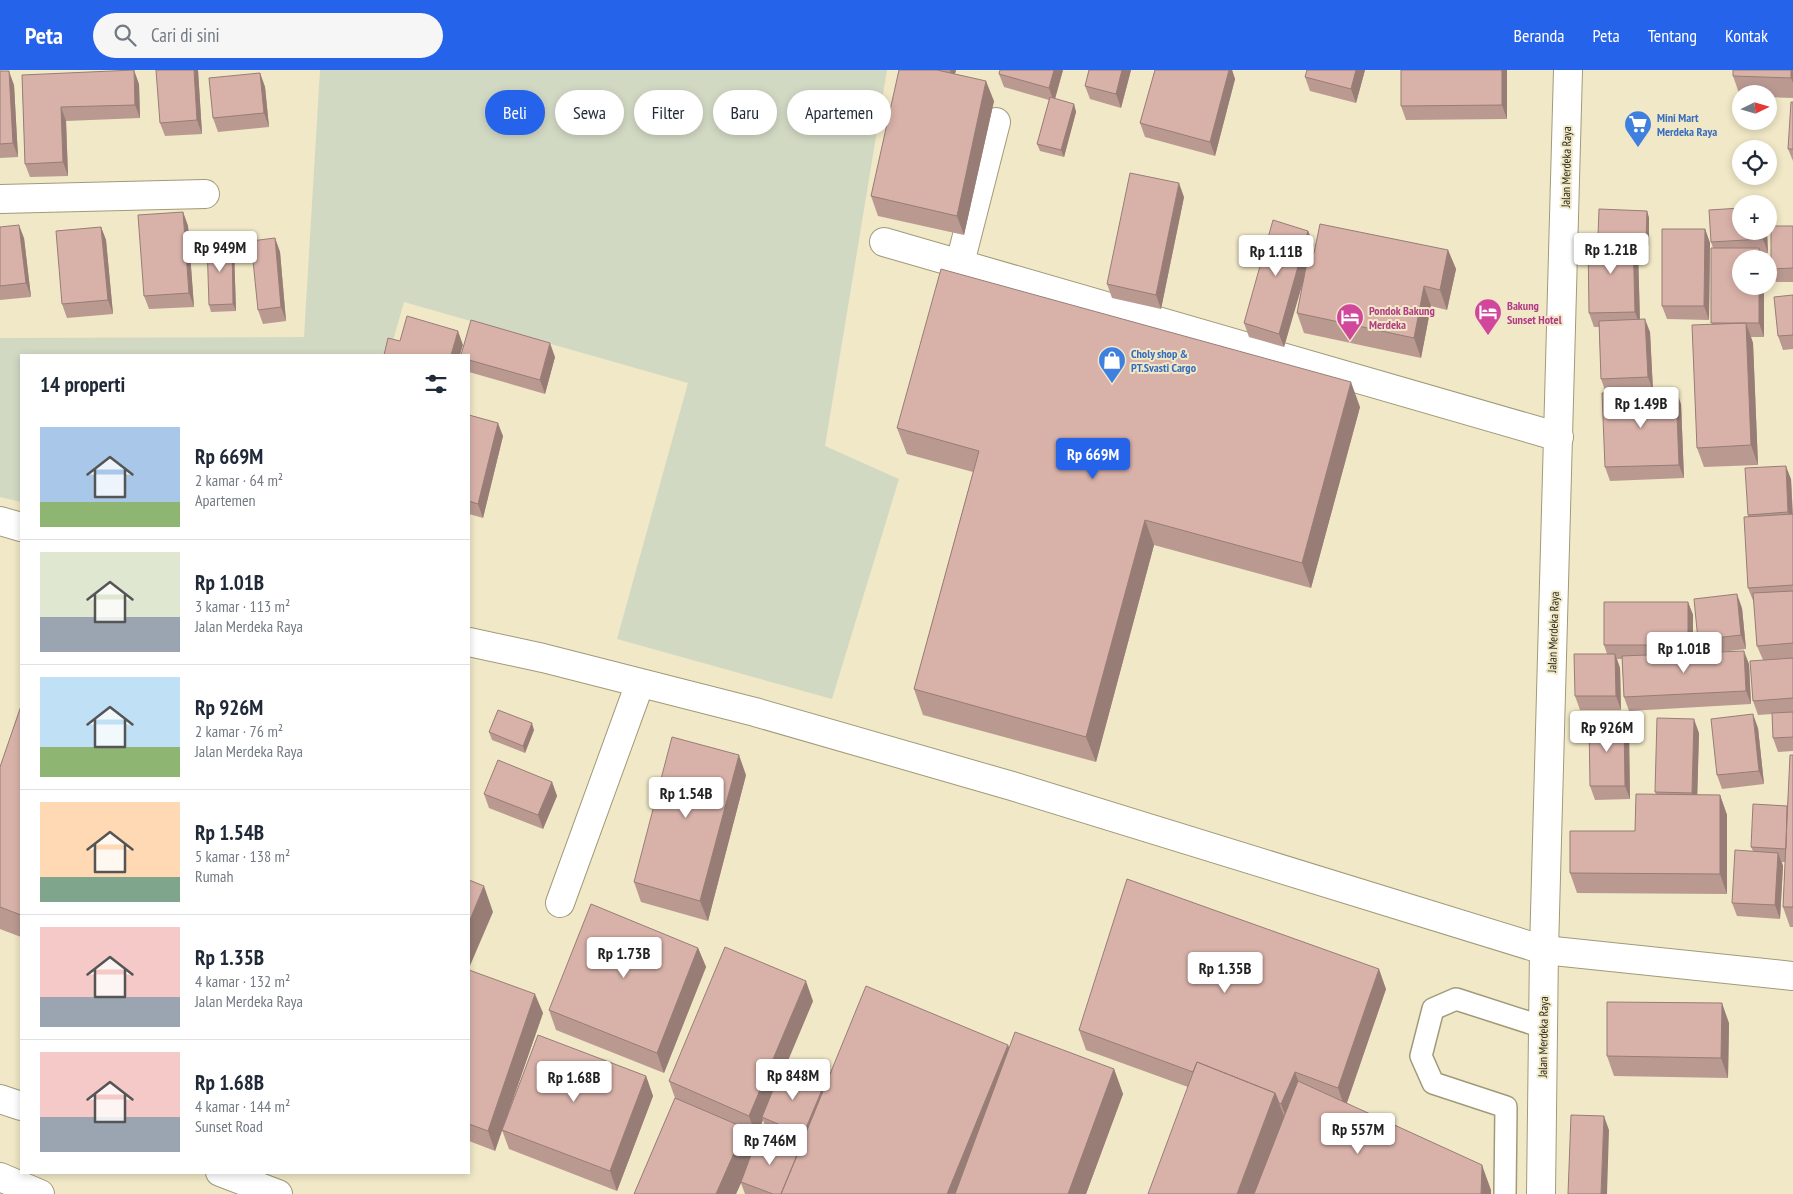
<!DOCTYPE html>
<html lang="id">
<meta charset="utf-8">
<style>
:root{--surface:#fff;--page:#f6f6f7;--text:#1f2937;--muted:#747a83;--line:#e0e1e3;--accent:#2563eb}
body{margin:0;font-family:"PT Sans Narrow",sans-serif;background:var(--page);color:var(--text);height:100vh;display:flex;flex-direction:column;font-size:19px;white-space:nowrap}
*{box-sizing:border-box;margin:0}
p{font-size:16px;color:var(--muted)}
.icon{flex:none;width:28px;height:28px;fill:none;stroke:currentColor;stroke-width:2;stroke-linecap:round;stroke-linejoin:round}
.map{position:relative;flex:1;overflow:hidden}
.side{position:absolute;left:20px;top:284px;width:450px;height:820px;display:flex;flex-direction:column;background:var(--surface);border-radius:0px;box-shadow:0 2px 8px #0003}
.side>*{flex:none}
.guide{position:absolute;left:485px;top:20px;width:475px;height:45px;display:flex;gap:10px}
.needle{width:32px;rotate:85deg}
.fabs{position:absolute;left:1732px;top:15px;display:grid;gap:10px}
.fabs a{display:grid;place-items:center;width:45px;height:45px;border-radius:50%;background:var(--surface);box-shadow:0 2px 8px #0003;font-size:25px}
.price{position:absolute;translate:-50% -42px;padding:0 11px;border-radius:5px;background:#fff;color:#222;font-size:16px;line-height:32px;filter:drop-shadow(0 1px 2px #0008)}
.price::after{content:'';position:absolute;left:50%;top:30px;width:15px;height:11px;margin-left:-8px;background:inherit;clip-path:polygon(0 0,100% 0,50% 100%)}
.price.active{background:var(--accent);color:#fff}
ul{padding:0;list-style:none}
li{display:flex;align-items:center;gap:15px;height:125px;padding:0 20px}
li+li{border-top:1px solid var(--line)}
li span{display:grid;place-items:center;flex:none;width:140px;height:100px;border-radius:0px;color:#555}
li>.icon{margin-inline-start:auto}
span .icon{width:60px;height:60px;fill:#fffc;stroke-width:1}
li b{font-size:21px}
h2{display:flex;justify-content:space-between;align-items:center;height:60px;padding:0 20px;font-size:21px}
.pill{padding:0 18px;border-radius:22px;background:var(--surface);box-shadow:0 2px 8px #0003;font-size:18px;line-height:45px}
.pill.active{background:var(--accent);color:#fff}
header{display:flex;align-items:center;gap:30px;box-sizing:border-box;height:70px;padding:0 25px;background:var(--accent);color:#fff}
header strong{font-size:24px}
nav{display:flex;gap:28px;margin-inline-start:auto;font-size:18px}
.search{width:350px;height:45px;background:var(--page);display:flex;align-items:center;gap:12px;box-sizing:border-box;padding:0 18px;border-radius:28px;color:var(--muted);font-size:19px}
.map>svg:first-child{display:block}
.green{fill:#d2d9c3}
.lines{fill:none;stroke-linecap:round;stroke-linejoin:round}
.service-casing{stroke:#a19a79;stroke-width:24}
.minor-casing{stroke:#a19a79;stroke-width:30}
.tertiary-casing{stroke:#a19a79;stroke-width:30}
.trunk-casing{stroke:#a19a79;stroke-width:30}
.service{stroke:#fff;stroke-width:21}
.minor{stroke:#fff;stroke-width:28}
.tertiary{stroke:#fff;stroke-width:28}
.trunk{stroke:#fff;stroke-width:28}
.wall{fill:#ba9991;fill-rule:evenodd}
.shaded-wall{fill:#977d76}
.building{fill:#d8b2a9;stroke:#977d76}
.labels{text-anchor:middle;dominant-baseline:central;stroke-width:4;stroke-linejoin:round;paint-order:stroke}
.shop-label{font-size:12px;font-weight:bold;fill:#366cbe;stroke:#f0e8c6;text-anchor:start}
.street-label{font-size:12px;fill:#2a271a;stroke:#f0e8c6}
.hotel-label{font-size:12px;font-weight:bold;fill:#b23c85;stroke:#f0e8c6;text-anchor:start}
</style>
<header>
<strong>Peta</strong>
<div class="search"><svg class="icon" aria-label="search" viewBox="0 0 24 24"><circle cx="10" cy="10" r="6"/><path d="M15 15l6 6"/></svg>Cari di sini</div>
<nav><a>Beranda</a><a>Peta</a><a>Tentang</a><a>Kontak</a></nav>
</header>
<div class="map">
<svg width="1793" height="1124" viewBox="0 0 1793 1124">
<rect width="100%" height="100%" fill="#f0e8c6"/>
<!-- green -->
<path class="green" d="M320,0H887L825,376L899,409L832,629L617,569L688,313L404,232L389,285H21V432L0,427V268L304,267Z"/>
<g class="lines">
<!-- service casing -->
<g class="service-casing">
<path id="service" d="M1505,1124L1506,1037L1433,1013L1421,986L1433,939L1456,929L1543,957"/>
</g>
<!-- minor casing -->
<g class="minor-casing">
<path id="minor" d="M0,129L205,124
M884,172L1559,367
M960,193L996,52
M0,451L21,457
M469,572L543,588L755,642L1012,716L1544,880L1793,906
M560,833L640,613"/>
</g>
<!-- tertiary casing -->
<g class="tertiary-casing">
<path id="tertiary" d="M1541,1124L1544,880L1568,0"/>
</g>
<!-- trunk casing -->
<g class="trunk-casing">
<path id="trunk" d="M0,1029L21,1036
M220,1102L278,1124
M0,1107L40,1124"/>
</g>
<!-- service -->
<use href="#service" class="service"/>
<!-- minor -->
<use href="#minor" class="minor"/>
<!-- tertiary -->
<use href="#tertiary" class="tertiary"/>
<!-- trunk -->
<use href="#trunk" class="trunk"/>
</g>
<!-- wall -->
<path class="wall" d="M198,0L202,64L165,66L160,53Z
M899,0H956L955,4L994,31L964,165L878,146L871,126Z
M1063,0L1055,29L1074,34L1076,42L1064,87L1040,81L1037,74L1049,30L1004,17L999,4Z
M1089,0H1131L1121,38L1090,29L1085,16Z
M1155,0H1232L1235,9L1215,86L1145,67L1140,53Z
M1365,0L1356,33L1310,21L1305,7Z
M1507,0V49L1406,50L1401,36Z
M1793,0V28L1769,27V24H1741V26H1740L1733,6Z
M0,1L14,15L18,87L0,88Z
M260,3L265,17L269,57L218,62L213,48Z
M22,5L139,14L140,48L66,51L68,106L30,107L25,94Z
M1793,32V91L1788,79Z
M1184,127L1161,239L1112,228L1107,214Z
M1647,141L1649,148V175H1636L1638,180L1640,249L1650,262L1653,321L1606,323L1601,309L1599,257H1594L1589,243L1598,166Z
M183,142L188,156L194,237L149,239L144,226Z
M1793,156V212H1776L1771,199Z
M0,157L24,168L31,227L0,230Z
M101,157L106,170L113,244L67,248L62,234Z
M1705,159L1710,173L1709,250L1667,249L1662,236Z
M1308,161L1314,175L1311,183H1314L1448,180L1456,199L1447,240L1431,236L1421,288L1304,263L1297,243L1304,206L1284,277L1249,267L1244,253Z
M1741,161H1767L1768,183H1761L1741,216H1764V267H1751L1753,273L1758,395L1704,397L1697,378L1712,254L1713,178L1711,172Z
M275,168L280,182L286,251L263,254L258,240Z
M234,179L236,241L211,242L209,235Z
M1793,225V279L1783,280L1778,266Z
M469,285L555,287L545,324L469,302Z
M1681,334L1684,408L1610,411L1605,397Z
M1360,337L1311,518L1154,475L1096,692L923,645L914,619L973,402L907,384L897,358Z
M469,345L503,366L483,448L469,444Z
M1791,409L1793,444V681L1778,682L1773,668L1772,644L1758,645L1753,631L1763,590L1757,576L1754,533L1748,518V445Z
M1688,532L1693,545V583H1702L1698,570L1742,538L1746,579L1721,582L1749,594L1751,634L1629,641L1624,627L1622,589H1617L1620,598L1621,640H1580L1575,626L1607,584L1604,575Z
M21,636V867L0,859V697Z
M1758,658L1764,714L1722,719L1717,705Z
M534,660L525,683L492,670L489,662Z
M1629,663L1630,729L1595,730L1590,716Z
M1699,663L1697,725H1720L1727,745V824L1577,823L1570,803L1635,761L1656,724L1655,722Z
M1793,685V857H1790L1783,837L1785,792H1782L1783,796L1780,849L1737,846L1732,833L1753,781L1751,777L1787,736Z
M746,705L708,851L641,832L634,812Z
M552,712L557,726L543,759L489,738L484,724Z
M698,878L706,897L664,1003L556,960L549,940Z
M469,900L543,943L507,1046L646,1006L653,1026L617,1121L509,1079L502,1060L495,1081L469,1071Z
M1386,919L1347,1033L1491,1120L1188,1017L1086,980L1079,960Z
M813,931L784,999L824,1017L1008,975L1009,979L1114,999L1123,1024L1086,1124H745L741,1113L736,1124H634L675,1028L669,1011ZM763,1050L767,1061L801,1075L799,1081H753L745,1061L756,1066Z
M1729,953L1728,1008L1614,1006L1607,986Z"/>
<!-- shaded-wall -->
<path class="shaded-wall" d="M134,0L139,14L140,48L135,35Z
M194,0H198L202,64L197,50Z
M950,0H956L953,10Z
M1054,0H1063L1054,32L1049,18Z
M1122,0H1131L1121,38L1116,24Z
M1229,0H1232L1235,9L1215,86L1210,72Z
M1356,0H1365L1356,33L1351,19Z
M1502,0H1507V49L1502,35Z
M1791,0H1793V13L1791,8Z
M9,1L14,15L18,87L13,73Z
M260,3L265,17L269,57L264,43Z
M986,11L994,31L964,165L957,146Z
M1074,34L1076,42L1064,87L1061,80Z
M61,37L66,51L68,106L63,92Z
M1179,113L1184,127L1161,239L1156,225Z
M1647,141L1649,148V175L1646,168Z
M183,142L188,156L194,237L189,223Z
M19,155L24,168L31,227L26,213Z
M101,157L106,170L113,244L108,230Z
M1705,159L1710,173L1709,250L1704,236Z
M1308,161L1314,175L1284,277L1279,264Z
M1763,161H1767L1768,183L1763,169Z
M1633,167L1638,180L1640,256L1635,242Z
M275,168L280,182L286,251L281,237Z
M232,172L234,179L236,241L233,234Z
M1759,178L1763,189H1759Z
M1448,180L1456,199L1447,240L1440,220Z
M1424,216L1431,236L1421,288L1414,268Z
M1759,216H1764V267L1759,253Z
M1645,249L1650,262L1653,321L1648,307Z
M1746,253L1753,273L1758,395L1751,375Z
M458,261L463,275L460,285H451Z
M550,273L555,287L545,324L540,310Z
M1351,312L1360,337L1311,518L1302,493Z
M1676,320L1681,334L1684,408L1679,395Z
M498,353L503,366L483,448L478,434Z
M1786,396L1791,409L1793,455L1788,442Z
M1145,450L1154,475L1096,692L1086,667Z
M1737,524L1742,538L1746,579L1741,565Z
M1688,532L1693,545V589L1688,575Z
M1744,581L1749,594L1751,634L1746,621Z
M1615,584L1620,598L1621,640L1616,626Z
M1753,644L1758,658L1764,714L1759,701Z
M1694,649L1699,663L1697,737L1692,723Z
M1624,650L1629,663L1630,729L1625,716Z
M532,653L534,660L525,683L523,676Z
M739,685L746,705L708,851L700,831Z
M552,712L557,726L543,759L538,745Z
M1720,725L1727,745V824L1720,804Z
M1778,783L1783,796L1780,849L1775,835Z
M484,816L493,842L469,898V852Z
M698,878L706,897L664,1003L657,983Z
M1379,899L1386,919L1345,1038L1338,1018Z
M806,911L813,931L764,1048L762,1047L763,1050L756,1066L749,1046Z
M535,924L543,943L495,1081L488,1061Z
M1722,933L1729,953L1728,1008L1721,988Z
M1008,975L1017,1000L967,1124H947Z
M1114,999L1123,1024L1086,1124H1068Z
M1295,1002L1302,1022L1288,1053L1281,1034Z
M646,1006L653,1026L617,1121L610,1101Z
M824,1015L829,1029L808,1078L803,1065Z
M1275,1023L1288,1056L1262,1124H1237Z
M1604,1046L1609,1060L1607,1124H1601Z
M745,1058L754,1084L736,1124H716Z
M1482,1095L1491,1120V1124H1481Z"/>
<!-- building -->
<path class="building" d="M134,0L135,35L61,37L63,92L25,94L22,5Z
M156,0H194L197,50L160,53Z
M899,0H937L986,11L957,146L871,126Z
M1000,0H1054L1049,18L999,4Z
M1089,0H1122L1116,24L1085,16Z
M1155,0H1229L1210,72L1140,53Z
M1307,0H1356L1351,19L1305,7Z
M1401,0H1502V35L1401,36Z
M1733,0H1791V8L1733,6Z
M0,1H9L13,73L0,74Z
M260,3L264,43L213,48L209,8Z
M1050,27L1074,34L1061,80L1037,74Z
M1791,32H1793V79H1788Z
M1130,103L1179,113L1156,225L1107,214Z
M1741,138V161H1763V169L1711,172L1709,140Z
M1599,139L1647,141L1646,168H1633V167L1598,166Z
M183,142L189,223L144,226L138,145Z
M1273,150L1308,161L1279,264L1244,253Z
M1320,154L1448,180L1440,220L1424,216L1414,268L1297,243L1309,182L1314,183Z
M19,155L26,213L0,216V157Z
M1771,156H1793V198L1771,199Z
M101,157L108,230L62,234L56,161Z
M1662,159H1705L1704,236H1662Z
M1633,167L1635,242L1589,243L1588,168Z
M275,168L281,237L258,240L251,171Z
M232,172L233,234L209,235L207,173Z
M1711,178H1759V189H1741V216H1759V253H1711Z
M941,199L1351,312L1302,493L1145,450L1086,667L914,619L979,381L897,358Z
M1793,225V265L1778,266L1774,227Z
M407,246L458,261L451,285H384L388,268L400,271Z
M1645,249L1648,307L1601,309L1599,251Z
M471,250L550,273L540,310L469,290V285H461Z
M1746,253L1751,375L1697,378L1692,255Z
M1676,320L1679,395L1605,397L1602,323Z
M469,345L498,353L478,434L469,431Z
M1786,396L1788,442L1748,445L1745,398Z
M1793,444V515L1748,518L1744,447Z
M1793,521V573L1757,576L1753,523Z
M1737,524L1741,565L1698,570L1694,529Z
M1604,532H1688V575H1604Z
M1744,581L1746,621L1624,627L1622,586Z
M1574,584H1615L1616,626H1575Z
M1793,588V628L1753,631L1750,591Z
M21,636V845L0,837V697Z
M498,640L532,653L523,676L489,662Z
M1793,642V667L1773,668L1772,643Z
M1753,644L1759,701L1717,705L1711,649Z
M1657,648L1694,649L1692,723L1655,722Z
M1589,650H1624L1625,716H1590Z
M672,667L739,685L700,831L634,812Z
M1790,685H1793V837H1783Z
M498,690L552,712L538,745L484,724Z
M1636,724L1720,725V804L1570,803V761H1635Z
M1753,734L1787,736L1786,779L1751,777Z
M1735,780L1778,783L1775,835L1732,833Z
M1127,809L1379,899L1338,1018L1295,1002L1281,1034L1279,1033L1275,1023L1197,992L1193,1002L1079,960Z
M469,810L484,816L469,852Z
M591,834L698,878L657,983L549,940Z
M725,877L806,911L749,1046L669,1011Z
M469,900L535,924L488,1061L469,1054Z
M866,916L1008,975L947,1124H781Z
M1607,932L1722,933L1721,988L1607,986Z
M1015,962L1114,999L1068,1124H955Z
M538,965L646,1006L610,1101L502,1060Z
M1197,992L1275,1023L1237,1124H1148Z
M782,998L824,1015L803,1065L762,1047Z
M1298,1011L1482,1095L1481,1124H1254Z
M675,1028L745,1058L716,1124H634Z
M1571,1045L1604,1046L1601,1124H1568Z
M758,1066L799,1081L781,1124H773L741,1112Z"/>
<!-- icons -->
<defs>
<g id="supermarket-pin" transform="scale(1.4375)"><path d="M0 17L-7.5 6A9.5 9.5 0 1 1 7.5 6Z" fill="#3f7fe0" stroke="#f0e8c6"/><path d="M-6-5.5h2.5l.6 2H6L4.5 2H-2.5L-4.4-4H-6ZM-1.5 3.2a1.3 1.3 0 1 0 .1 0ZM3 3.2a1.3 1.3 0 1 0 .1 0Z" fill="#fff"/></g>
<g id="hotel-pin" transform="scale(1.4375)"><path d="M0 17L-7.5 6A9.5 9.5 0 1 1 7.5 6Z" fill="#d1479c" stroke="#f0e8c6"/><path d="M-6-4.5h1.5V1H6V5H4.5V3h-9V5H-6ZM-4 0a1.8 1.8 0 1 1 3.6 0ZM.5 0V-2.5h3Q6-2.5 6 0Z" fill="#fff"/></g>
<g id="shop-pin" transform="scale(1.4375)"><path d="M0 17L-7.5 6A9.5 9.5 0 1 1 7.5 6Z" fill="#3f7fe0" stroke="#f0e8c6"/><path d="M-5-2.5h2.3a2.7 3.5 0 0 1 5.4 0H5L5.5 6h-11ZM-1.5-2.5h3a1.5 2.3 0 0 0-3 0Z" fill="#fff"/></g>
</defs>
<g fill-rule="evenodd">
<use href="#supermarket-pin" x="1638" y="54"/>
<use href="#hotel-pin" x="1488" y="242"/>
<use href="#hotel-pin" x="1350" y="247"/>
<use href="#shop-pin" x="1112" y="290"/>
</g>
<g class="labels">
<!-- shop labels -->
<g class="shop-label">
<text x="1657" y="47">Mini Mart<tspan x="1657" dy="14">Merdeka Raya</tspan></text>
<text x="1131" y="283">Choly shop &amp;<tspan x="1131" dy="14">PT.Svasti Cargo</tspan></text>
</g>
<!-- street labels -->
<g class="street-label">
<text transform="translate(1566 97) rotate(-89)">Jalan Merdeka Raya</text>
<text transform="translate(1553 562) rotate(-88)">Jalan Merdeka Raya</text>
<text transform="translate(1543 967) rotate(-89)">Jalan Merdeka Raya</text>
</g>
<!-- hotel labels -->
<g class="hotel-label">
<text x="1507" y="235">Bakung<tspan x="1507" dy="14">Sunset Hotel</tspan></text>
<text x="1369" y="240">Pondok Bakung<tspan x="1369" dy="14">Merdeka</tspan></text>
</g>
</g>
</svg>
<div class="fabs">
<a><svg class="needle" viewBox="-14 -14 28 28"><path d="M0-13l5 13h-10z" fill="#e53935"/><path d="M0 13l5-13h-10z" fill="#747a83"/></svg></a>
<a><svg class="icon" aria-label="locate" viewBox="0 0 24 24"><circle cx="12" cy="12" r="6"/><path d="M12 2v4M12 18v4M2 12h4M18 12h4"/></svg></a>
<a>+</a>
<a>−</a>
</div>
<b class="price" style="left:220px;top:203px">Rp 949M</b>
<b class="price" style="left:1611px;top:205px">Rp 1.21B</b>
<b class="price" style="left:1276px;top:207px">Rp 1.11B</b>
<b class="price" style="left:1641px;top:359px">Rp 1.49B</b>
<b class="price active" style="left:1093px;top:410px">Rp 669M</b>
<b class="price" style="left:1684px;top:604px">Rp 1.01B</b>
<b class="price" style="left:1607px;top:683px">Rp 926M</b>
<b class="price" style="left:686px;top:749px">Rp 1.54B</b>
<b class="price" style="left:624px;top:909px">Rp 1.73B</b>
<b class="price" style="left:1225px;top:924px">Rp 1.35B</b>
<b class="price" style="left:793px;top:1031px">Rp 848M</b>
<b class="price" style="left:574px;top:1033px">Rp 1.68B</b>
<b class="price" style="left:1358px;top:1085px">Rp 557M</b>
<b class="price" style="left:770px;top:1096px">Rp 746M</b>
<div class="guide">
<a class="pill active">Beli</a>
<a class="pill">Sewa</a>
<a class="pill">Filter</a>
<a class="pill">Baru</a>
<a class="pill">Apartemen</a>
</div>
<section class="side">
<h2>14 properti<svg class="icon" aria-label="filters" viewBox="0 0 24 24"><path d="M4 7h16M4 17h16"/><circle cx="9" cy="7" r="2"/><circle cx="15" cy="17" r="2"/></svg></h2>
<ul>
<li><span style="background:linear-gradient(#a9c7e8 75%,#8fb573 0)"><svg class="icon" aria-label="home" viewBox="0 0 24 24"><path d="M3 11l9-7 9 7M6 9v11h12V9"/></svg></span><div><b>Rp 669M</b><p>2 kamar · 64 m²</p><p>Apartemen</p></div></li>
<li><span style="background:linear-gradient(#dfe7d0 65%,#9aa5b1 0)"><svg class="icon" aria-label="home" viewBox="0 0 24 24"><path d="M3 11l9-7 9 7M6 9v11h12V9"/></svg></span><div><b>Rp 1.01B</b><p>3 kamar · 113 m²</p><p>Jalan Merdeka Raya</p></div></li>
<li><span style="background:linear-gradient(#bfe0f5 70%,#8fb573 0)"><svg class="icon" aria-label="home" viewBox="0 0 24 24"><path d="M3 11l9-7 9 7M6 9v11h12V9"/></svg></span><div><b>Rp 926M</b><p>2 kamar · 76 m²</p><p>Jalan Merdeka Raya</p></div></li>
<li><span style="background:linear-gradient(#ffd9b3 75%,#7fa58c 0)"><svg class="icon" aria-label="home" viewBox="0 0 24 24"><path d="M3 11l9-7 9 7M6 9v11h12V9"/></svg></span><div><b>Rp 1.54B</b><p>5 kamar · 138 m²</p><p>Rumah</p></div></li>
<li><span style="background:linear-gradient(#f6c9c9 70%,#9aa5b1 0)"><svg class="icon" aria-label="home" viewBox="0 0 24 24"><path d="M3 11l9-7 9 7M6 9v11h12V9"/></svg></span><div><b>Rp 1.35B</b><p>4 kamar · 132 m²</p><p>Jalan Merdeka Raya</p></div></li>
<li><span style="background:linear-gradient(#f6c9c9 65%,#9aa5b1 0)"><svg class="icon" aria-label="home" viewBox="0 0 24 24"><path d="M3 11l9-7 9 7M6 9v11h12V9"/></svg></span><div><b>Rp 1.68B</b><p>4 kamar · 144 m²</p><p>Sunset Road</p></div></li>
</ul>
</section>
</div>
